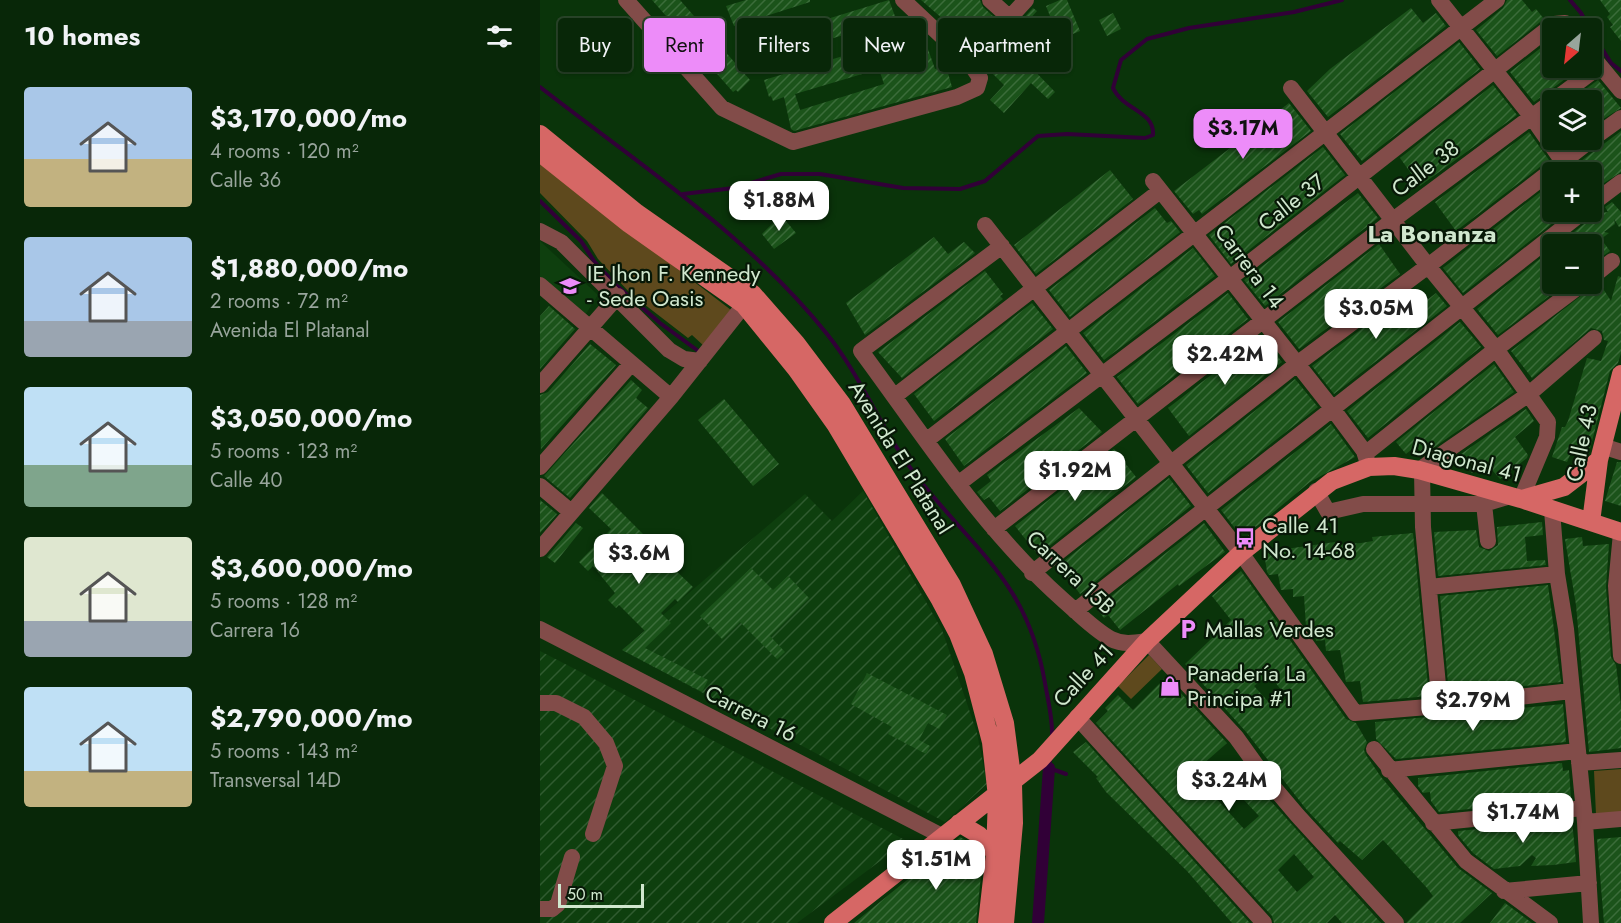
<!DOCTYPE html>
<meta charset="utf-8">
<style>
:root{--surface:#082708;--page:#112f12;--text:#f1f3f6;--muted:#98a59c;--line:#294429;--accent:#ed8cf9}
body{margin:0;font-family:Jost,sans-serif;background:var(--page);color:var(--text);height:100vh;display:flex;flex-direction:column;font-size:22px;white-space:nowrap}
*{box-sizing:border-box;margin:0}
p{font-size:20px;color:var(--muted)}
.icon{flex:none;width:33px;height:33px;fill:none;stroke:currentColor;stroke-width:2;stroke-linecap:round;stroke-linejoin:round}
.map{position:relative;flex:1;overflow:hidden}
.panel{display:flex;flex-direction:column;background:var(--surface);width:540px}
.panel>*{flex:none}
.top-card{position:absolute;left:18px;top:18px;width:570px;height:54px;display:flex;gap:12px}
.needle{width:39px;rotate:208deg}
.fabs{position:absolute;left:1002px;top:18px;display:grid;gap:12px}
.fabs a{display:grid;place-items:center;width:60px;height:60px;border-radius:6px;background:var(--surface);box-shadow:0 2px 4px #0004,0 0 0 2px var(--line);font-size:30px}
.scale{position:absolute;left:18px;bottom:15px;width:86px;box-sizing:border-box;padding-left:6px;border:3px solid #d0e7ce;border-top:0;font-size:16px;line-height:21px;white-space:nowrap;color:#d0e7ce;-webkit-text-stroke:4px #071807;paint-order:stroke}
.price{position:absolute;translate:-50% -51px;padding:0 14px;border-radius:12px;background:#fff;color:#222;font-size:20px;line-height:39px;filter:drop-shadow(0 2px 3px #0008)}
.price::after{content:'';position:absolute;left:50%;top:36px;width:18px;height:14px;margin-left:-9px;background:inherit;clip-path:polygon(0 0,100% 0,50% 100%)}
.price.on{background:var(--accent);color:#111}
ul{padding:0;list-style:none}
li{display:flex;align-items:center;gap:18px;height:150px;padding:0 24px}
li span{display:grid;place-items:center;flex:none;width:168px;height:120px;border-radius:6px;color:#555}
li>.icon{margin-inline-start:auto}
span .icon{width:72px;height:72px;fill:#fffc;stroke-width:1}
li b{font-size:26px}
h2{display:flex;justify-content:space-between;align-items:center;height:72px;padding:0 24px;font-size:26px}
.tag{padding:0 21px;border-radius:6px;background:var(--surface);box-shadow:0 2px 4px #0004,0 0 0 2px var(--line);font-size:21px;line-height:54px}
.tag.on{background:var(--accent);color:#111}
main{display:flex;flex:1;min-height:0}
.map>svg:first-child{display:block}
.built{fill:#0e3f0e}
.industrial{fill:url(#industrial-furrows)}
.green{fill:#5e491d}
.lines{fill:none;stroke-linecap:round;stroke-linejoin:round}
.stream{stroke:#310037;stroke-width:4}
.canal{stroke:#310037;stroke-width:12}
.building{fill:url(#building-hatch);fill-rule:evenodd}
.minor{stroke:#824c49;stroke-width:16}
.major{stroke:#d66765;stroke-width:18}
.labels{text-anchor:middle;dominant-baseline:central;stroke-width:4.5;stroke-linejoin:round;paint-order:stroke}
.street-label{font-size:22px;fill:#d0e7ce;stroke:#071807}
.poi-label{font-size:22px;fill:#d0e7ce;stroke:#071807;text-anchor:start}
.neighbourhood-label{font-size:24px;font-weight:bold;fill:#d0e7ce;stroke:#071807}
</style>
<main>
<section class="panel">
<h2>10 homes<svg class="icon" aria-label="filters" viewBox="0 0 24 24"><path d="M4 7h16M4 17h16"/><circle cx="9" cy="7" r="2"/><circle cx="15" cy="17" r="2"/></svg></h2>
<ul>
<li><span style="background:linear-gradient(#a9c7e8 60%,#c2b280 0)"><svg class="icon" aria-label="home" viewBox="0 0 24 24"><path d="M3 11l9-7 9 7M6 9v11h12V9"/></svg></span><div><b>$3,170,000/mo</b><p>4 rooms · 120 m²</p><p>Calle 36</p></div></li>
<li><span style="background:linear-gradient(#a9c7e8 70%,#9aa5b1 0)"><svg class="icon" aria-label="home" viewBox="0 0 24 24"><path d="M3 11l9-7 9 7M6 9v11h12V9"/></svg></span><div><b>$1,880,000/mo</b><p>2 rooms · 72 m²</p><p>Avenida El Platanal</p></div></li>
<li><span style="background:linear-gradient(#bfe0f5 65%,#7fa58c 0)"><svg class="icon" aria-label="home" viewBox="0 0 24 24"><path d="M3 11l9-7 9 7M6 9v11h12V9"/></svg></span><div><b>$3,050,000/mo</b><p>5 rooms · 123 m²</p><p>Calle 40</p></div></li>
<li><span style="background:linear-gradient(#dfe7d0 70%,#9aa5b1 0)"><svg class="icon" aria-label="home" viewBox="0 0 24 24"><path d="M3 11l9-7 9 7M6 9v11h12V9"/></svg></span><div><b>$3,600,000/mo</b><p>5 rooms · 128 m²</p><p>Carrera 16</p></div></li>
<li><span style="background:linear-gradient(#bfe0f5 70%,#c2b280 0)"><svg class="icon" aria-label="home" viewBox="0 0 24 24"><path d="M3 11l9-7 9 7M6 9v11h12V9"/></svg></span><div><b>$2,790,000/mo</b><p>5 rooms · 143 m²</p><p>Transversal 14D</p></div></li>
</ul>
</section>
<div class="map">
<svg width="1081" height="923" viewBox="0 0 1081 923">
<defs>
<pattern id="industrial-furrows" width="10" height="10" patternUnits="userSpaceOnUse" patternTransform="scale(1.5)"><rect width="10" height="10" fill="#0e3f0e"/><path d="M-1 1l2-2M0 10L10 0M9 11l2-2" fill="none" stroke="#305b30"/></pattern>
<pattern id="building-hatch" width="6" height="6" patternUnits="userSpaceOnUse" patternTransform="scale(1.5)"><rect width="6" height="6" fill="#1b531a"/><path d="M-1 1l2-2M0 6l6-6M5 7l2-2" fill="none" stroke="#3b6c3a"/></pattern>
</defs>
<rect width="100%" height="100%" fill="#0a340a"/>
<!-- built -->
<path class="built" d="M0,241L58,295L44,317L0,277Z"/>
<!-- industrial -->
<path class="industrial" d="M323,491L402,630L437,733L447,784L405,822L82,650L265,494L292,521Z
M0,651L367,841L257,923H0Z"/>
<!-- green -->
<path class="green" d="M0,164L191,310L164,346L152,335L148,338L91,294L58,259L47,241L0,193Z
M609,655L622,669L591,699L578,686Z
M1081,769V812L1056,815L1054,771Z"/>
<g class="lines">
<!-- stream -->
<path class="stream" d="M1030,0L1041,13L1049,28
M1052,33L1071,63L1081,71
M0,87C100,165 207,234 287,334C324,380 344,437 382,483C440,555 488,585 505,683C508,701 513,719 512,737
M143,194L194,188L241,174H280L363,188L420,189L445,181L498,136L527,134L605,138L613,135C615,111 583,110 573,88L581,60L607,39L649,28L754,12L802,0
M0,201L41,241L54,261L76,285L120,323L161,353
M510,759L509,768L526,774"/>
<!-- canal -->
<path class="canal" d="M498,923L509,768"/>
</g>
<!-- building -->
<path class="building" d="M112,0H140L210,80L198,92L196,90L193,92Z
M206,0H270V2L194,26L186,6Z
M349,0L356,19L228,58L227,54L224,55L222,39Z
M381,0H440L443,7L455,18L431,45L422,41L403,19Z
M520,0H527L540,31L528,36L525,30L517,34L506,6Z
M967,0H982L992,12L996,9L1004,19L957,56L936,30L963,8Z
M1060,0H1081V41L1070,27L1073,25L1067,17L1070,14Z
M493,8L497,11L477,33L480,36L468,49L485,63L486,62L515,92L508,99L491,83L464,113L450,100L464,85L442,63Z
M871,8L883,23L896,13L906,26L788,117L767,91L790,69Z
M573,13L581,29L567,36L559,20Z
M382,32L395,69L406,66L412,87L254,131L251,129L244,97L233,101L231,96L229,97L224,80ZM339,69L344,84L260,110L255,94Z
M1012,39V68H1040L994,102L970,72Z
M919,42L940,69L822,161L800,134Z
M1058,80L1081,108L1052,126V100H1031Z
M953,85L977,115L880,186L860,158Z
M749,103L771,131L662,214L659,210L653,214L634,191Z
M1081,131V172L1055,189L1052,185V172H1040L1037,164Z
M989,132L1009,160L916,231L895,202Z
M783,147L805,175L691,264L669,235Z
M570,170L593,199L496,274L474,245Z
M1012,183V212H1027L923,293L903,268Z
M818,193L838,218L725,306L704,280Z
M1072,202L1081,212V226L1079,227L1074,219L1075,224L1064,232L1069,233L1061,239L1070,251L1052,264V244H1019L1049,220L1053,214L1068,212L1065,207Z
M615,208L627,223L631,221L640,232L530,317L509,290Z
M241,215L256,233L234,249L222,234Z
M394,237L408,254L424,242L435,253L325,335L306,303Z
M839,244L860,274L759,349L738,322Z
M653,248L675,276L564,360L543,333Z
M1012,249V284H1025L958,335L937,309Z
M445,271L463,294L460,296L463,299L362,378L338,352Z
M1078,276L1081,277V353L1078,363L1070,371L1049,453L1045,457L1031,453L1027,462L1012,457L1022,427H1025L1028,421L1047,358L1061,361L1068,341L1064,340L1062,331L1051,328L992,378L971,351L1052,287L1060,284L1071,301Z
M872,291L882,304L896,293L907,306L794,394L772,366Z
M688,293L708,319L598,404L577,377Z
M492,303L513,329L394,421L374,394Z
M9,306L35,329L0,369V316Z
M920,322L941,347L828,438L807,411Z
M722,336L742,362L649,436L628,408Z
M50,344L76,365L1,449L0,395L8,392Z
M526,346L547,373L424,466L405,439Z
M954,364L974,392L883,455L876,446L866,454L856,442Z
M755,379L778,407L668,493L646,465Z
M91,380L102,390L96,398L108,408L30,498L4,476Z
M184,399L239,464L213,486L158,420Z
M539,408L562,432L460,511L449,497L444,500L437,492L451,481L447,475Z
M986,409L994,421L975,437L988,455L987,458L960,479L946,463L932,473L918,456Z
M791,424L815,457L770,482L717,526L700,535L681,510Z
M574,449L596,477L498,555L475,526Z
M1077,462H1081V506L1065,501Z
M629,478L651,506L540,594L519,565Z
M62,493L133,564L131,566L153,587L138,602L135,599L121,613L131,623L105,648L168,680L162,692L82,650L105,631L79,605L76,608L68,600L75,593L53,566L48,571L39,562L71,529L49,508Z
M0,500L17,514L0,533Z
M1002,522L1003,535L985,537L987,561L1005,560L1006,565L898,576L894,532L936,530L939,547L949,551L958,545L957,527Z
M36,523L43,528L15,563L7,557Z
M664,523L685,552L639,586L638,584L580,630L568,615L564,618L556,608Z
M873,533L889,696L823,702L820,681L806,682L800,650L786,651L785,640L776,641L774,627H766L764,596L753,597V589L741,590L738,574L729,575L727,572L724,552L795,542V545L821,543L833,541L832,537Z
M1042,537L1043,546L1069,544L1066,587L1071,657L1076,665L1081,706V748L1049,752L1036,605L1025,539Z
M211,568L233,590L248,576L269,598L230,636L245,652L237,659L200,622L182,639L160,616Z
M701,571L806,719L816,723L827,742L824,750L826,755L841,777L918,868L952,893L920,923H866L893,896L887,888L843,840L822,860L800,841L798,843L766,809L707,733L645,664L691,620L672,596ZM729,674L747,698L734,708L714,686Z
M1008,585L1021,682L909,694L900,596Z
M327,673L407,715L399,729L388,723L379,740L390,746L386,754L348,734L352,727L311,704Z
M626,677L687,743L653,773L704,829L719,816L703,799L717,786L841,923H802L795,915L787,923H734L732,916L556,723L568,711L565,708L578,695L593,710ZM754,854L774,877L757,892L738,870Z
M1023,704L1026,742L856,759L836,739L835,722Z
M546,742L710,923H692L647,871L566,792L556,778L558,777L533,752Z
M1022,763L1023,771L1029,770L1031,799L899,812L891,801L890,792L883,793L878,786V778Z
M1032,820L1036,862L1013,865L991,866L996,858L992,855L980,866L954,869L933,853L918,835V831Z
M420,837L432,844L443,857L436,923H314Z
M1081,837V923H1064L1057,839Z
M965,903L992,923H950Z"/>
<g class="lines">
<!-- minor -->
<path class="minor" d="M86,0L182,108L253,142L417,97L437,88L440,78L429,62L363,0
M450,0L470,18
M899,0L991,116L1030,172
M1052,56L1081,91
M429,62L486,0
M751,88L888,266L956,349L1008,422L1007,437L981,499
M1052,139L1081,118
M613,181L792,408L824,451L829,467
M1052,204L1081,182
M445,225L701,553L815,713L900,706L1031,691
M0,231L21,242L129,350L144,359L160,361
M462,246L321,351C384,436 442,528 522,599C537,612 553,629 571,639C583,645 594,643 607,641L696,737L724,776L758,816L856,923
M1052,277L1072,261
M0,285L131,397
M0,385L78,296
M355,396L620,191
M387,440L957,0
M1062,446L1081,452
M825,454L956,349L1042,284
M0,467L91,364
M879,470L989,394L1054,338
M882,471L883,527L900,706
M418,484L690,278L1014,24L1025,23L1030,28
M0,486L31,512
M776,491L788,512L823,504H944L970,496
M944,504L948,541
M1012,510L1017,574L1026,629L1045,822L1051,923
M454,529L853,220L1060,66
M1081,533L1076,586L1081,656
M0,549L131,397L204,305
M492,573L757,364L888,266L1051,140
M889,587L1017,574
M535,611L1043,212
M0,629L402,836
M0,703H16L44,717L66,743L75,766L53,834
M537,717L724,923
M834,749L926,861L1010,923
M1039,763L1081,760
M849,770L1038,751
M1045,822L1081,819
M893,823L1043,808
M964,891L1049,883
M0,909H12L18,904L32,857"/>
<!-- major -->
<path class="major" d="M0,134L97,213L213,294L256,343L302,404L412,585L444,654L465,723L473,784L474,823L465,923
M0,153L89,224L204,305L256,369L295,424L400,600L418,634L433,673L451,742L457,797L455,853L447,923
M982,499L1024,487L1059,460
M1051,522L1059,460L1081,374
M419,823L439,835L455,853
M293,923L500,760L607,641L701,553L792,481L829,467L854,466L879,470L981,499L1081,532"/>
</g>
<!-- icons -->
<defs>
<g id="school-bare" transform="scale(1.62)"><path d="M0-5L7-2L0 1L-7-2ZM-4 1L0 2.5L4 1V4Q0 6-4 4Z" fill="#ed8cf9" stroke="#071807" stroke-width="2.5" paint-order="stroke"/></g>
<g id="bus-bare" transform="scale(1.62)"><path d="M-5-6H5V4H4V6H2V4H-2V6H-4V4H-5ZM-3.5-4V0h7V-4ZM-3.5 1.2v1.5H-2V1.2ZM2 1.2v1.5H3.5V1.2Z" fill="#ed8cf9" stroke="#071807" stroke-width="2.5" paint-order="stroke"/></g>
<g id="parking-bare" transform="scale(1.62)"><path d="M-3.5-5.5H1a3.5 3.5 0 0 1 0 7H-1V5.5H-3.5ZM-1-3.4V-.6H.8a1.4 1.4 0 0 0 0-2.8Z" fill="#ed8cf9" stroke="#071807" stroke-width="2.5" paint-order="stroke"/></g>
<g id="shop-bare" transform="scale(1.62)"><path d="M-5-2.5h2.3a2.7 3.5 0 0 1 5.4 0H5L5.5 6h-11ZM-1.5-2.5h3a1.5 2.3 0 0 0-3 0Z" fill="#ed8cf9" stroke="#071807" stroke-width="2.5" paint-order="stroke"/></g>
</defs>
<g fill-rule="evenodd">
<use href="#school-bare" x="30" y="286"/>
<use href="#bus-bare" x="705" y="538"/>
<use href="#parking-bare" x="648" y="629"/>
<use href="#shop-bare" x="630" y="686"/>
</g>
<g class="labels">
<!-- street labels -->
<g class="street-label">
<text transform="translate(885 168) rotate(-37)">Calle 38</text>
<text transform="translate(751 202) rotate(-38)">Calle 37</text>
<text transform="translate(710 266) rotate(53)">Carrera 14</text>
<text transform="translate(1041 443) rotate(-78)">Calle 43</text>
<text transform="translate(361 457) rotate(58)">Avenida El Platanal</text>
<text transform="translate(927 460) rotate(15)">Diagonal 41</text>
<text transform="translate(531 572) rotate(43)">Carrera 15B</text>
<text transform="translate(543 675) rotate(-47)">Calle 41</text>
<text transform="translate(211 713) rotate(27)">Carrera 16</text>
</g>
<!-- poi labels -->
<g class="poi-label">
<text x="47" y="273">IE Jhon F. Kennedy<tspan x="47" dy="25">- Sede Oasis</tspan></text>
<text x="722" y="525">Calle 41<tspan x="722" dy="25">No. 14-68</tspan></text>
<text x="665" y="629">Mallas Verdes</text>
<text x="647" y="673">Panadería La<tspan x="647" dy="25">Principa #1</tspan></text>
</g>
<!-- neighbourhood labels -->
<g class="neighbourhood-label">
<text x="892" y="233">La Bonanza</text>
</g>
</g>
</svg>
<div class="fabs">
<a><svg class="needle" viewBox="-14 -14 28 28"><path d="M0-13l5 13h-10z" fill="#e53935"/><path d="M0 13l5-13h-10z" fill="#98a59c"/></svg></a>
<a><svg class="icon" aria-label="layers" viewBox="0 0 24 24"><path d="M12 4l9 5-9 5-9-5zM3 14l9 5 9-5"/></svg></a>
<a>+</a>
<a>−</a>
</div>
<div class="scale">50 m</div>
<b class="price on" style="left:703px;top:160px">$3.17M</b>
<b class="price" style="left:239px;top:232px">$1.88M</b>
<b class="price" style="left:836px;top:340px">$3.05M</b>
<b class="price" style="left:685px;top:386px">$2.42M</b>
<b class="price" style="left:535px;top:502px">$1.92M</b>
<b class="price" style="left:99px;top:585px">$3.6M</b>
<b class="price" style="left:933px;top:732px">$2.79M</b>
<b class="price" style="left:689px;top:812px">$3.24M</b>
<b class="price" style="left:983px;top:844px">$1.74M</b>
<b class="price" style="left:396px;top:891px">$1.51M</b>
<div class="top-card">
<a class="tag">Buy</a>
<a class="tag on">Rent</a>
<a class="tag">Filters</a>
<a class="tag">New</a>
<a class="tag">Apartment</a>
</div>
</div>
</main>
